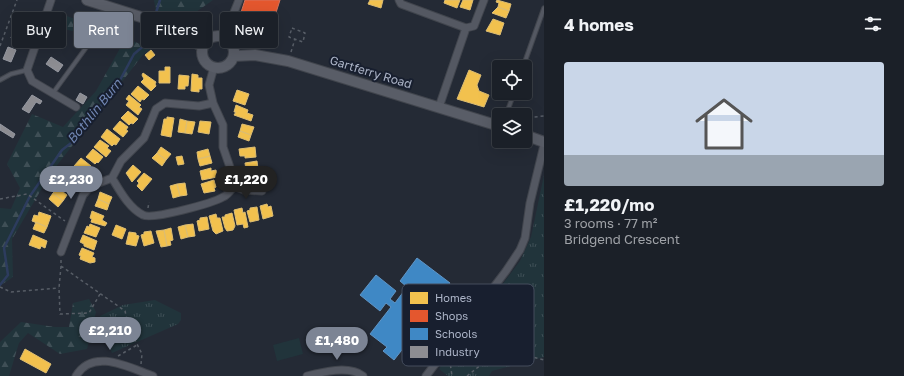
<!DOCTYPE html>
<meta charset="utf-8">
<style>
:root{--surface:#1b2028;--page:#242830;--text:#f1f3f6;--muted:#a0a3a8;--line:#393e45;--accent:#7c8494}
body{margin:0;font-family:"Golos Text",sans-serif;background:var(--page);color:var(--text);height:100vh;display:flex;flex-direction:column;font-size:15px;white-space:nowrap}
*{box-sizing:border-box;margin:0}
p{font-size:13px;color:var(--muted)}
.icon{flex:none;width:22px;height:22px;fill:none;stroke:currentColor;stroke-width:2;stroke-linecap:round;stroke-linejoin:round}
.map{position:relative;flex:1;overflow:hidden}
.drawer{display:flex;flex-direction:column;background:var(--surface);width:360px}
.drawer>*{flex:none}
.top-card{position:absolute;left:12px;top:12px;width:380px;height:36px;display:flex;gap:8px}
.fabs{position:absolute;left:492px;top:60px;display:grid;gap:8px}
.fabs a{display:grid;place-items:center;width:40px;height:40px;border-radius:4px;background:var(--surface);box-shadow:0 4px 16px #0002,0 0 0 1px var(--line);font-size:20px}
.price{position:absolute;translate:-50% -34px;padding:0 9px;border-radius:14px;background:var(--accent);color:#fff;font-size:13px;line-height:26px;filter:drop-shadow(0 1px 2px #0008)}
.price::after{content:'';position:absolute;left:50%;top:24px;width:12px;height:9px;margin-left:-6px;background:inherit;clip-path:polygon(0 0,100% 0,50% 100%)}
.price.current{background:#222;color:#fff}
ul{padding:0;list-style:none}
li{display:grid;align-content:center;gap:8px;height:212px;padding:0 20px}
li span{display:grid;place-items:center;height:124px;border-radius:4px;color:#555}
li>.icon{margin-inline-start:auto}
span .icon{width:72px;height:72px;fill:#fffc;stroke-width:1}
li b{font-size:17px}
h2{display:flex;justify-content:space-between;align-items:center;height:48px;padding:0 20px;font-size:17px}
.chip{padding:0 14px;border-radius:4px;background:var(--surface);box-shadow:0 4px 16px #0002,0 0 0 1px var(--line);font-size:14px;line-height:36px}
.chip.current{background:var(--accent);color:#fff}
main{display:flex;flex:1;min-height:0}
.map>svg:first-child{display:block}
.grass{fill:#21343b}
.forest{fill:url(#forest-firs)}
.park{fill:url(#park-tufts)}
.homes{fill:#f2c14e;stroke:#ddbd72}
.shops{fill:#e4572e;stroke:#d3735c}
.schools{fill:#3f88c5;stroke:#6095c6}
.industry{fill:#8d8d92;stroke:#9699a2}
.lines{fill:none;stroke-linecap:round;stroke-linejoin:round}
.stream{stroke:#2d3c5e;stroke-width:2.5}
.lane-casing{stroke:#41454d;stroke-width:5.5}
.street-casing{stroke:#41454d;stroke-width:9}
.secondary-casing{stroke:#41454d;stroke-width:12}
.path{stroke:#575d66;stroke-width:1.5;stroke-dasharray:3 3;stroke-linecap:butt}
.lane{stroke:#545862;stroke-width:3.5}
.street{stroke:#545862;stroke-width:7}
.secondary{stroke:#595d67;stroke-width:10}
.labels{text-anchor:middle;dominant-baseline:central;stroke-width:4;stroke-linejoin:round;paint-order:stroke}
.street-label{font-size:12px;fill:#acb4c7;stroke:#181f2f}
.water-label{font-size:13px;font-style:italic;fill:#7186b3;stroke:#181f2f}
.key{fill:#181f2f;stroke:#444c5d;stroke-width:1}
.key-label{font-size:11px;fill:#acb4c7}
</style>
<main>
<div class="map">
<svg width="544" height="376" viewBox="0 0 544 376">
<defs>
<pattern id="forest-firs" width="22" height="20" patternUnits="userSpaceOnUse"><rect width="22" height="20" fill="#21343b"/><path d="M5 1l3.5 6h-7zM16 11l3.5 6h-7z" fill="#3f4f56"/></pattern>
<pattern id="park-tufts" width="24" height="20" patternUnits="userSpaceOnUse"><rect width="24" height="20" fill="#21343b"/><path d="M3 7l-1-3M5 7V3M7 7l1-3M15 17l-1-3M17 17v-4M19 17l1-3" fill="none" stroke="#3f4f56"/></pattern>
</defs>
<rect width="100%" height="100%" fill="#242a35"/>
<!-- grass -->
<path class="grass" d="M299,338L303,354L277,361L273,345Z"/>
<!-- forest -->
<path class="forest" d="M154,0H213L179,24L156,12Z
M59,13L151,48L142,56L51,173L12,239L13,277L0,286V208L11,209L20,188L7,164L32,114L63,127L96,91L123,43L51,26Z
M89,299L96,312L87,349L60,354L28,333L19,343L9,376H0V342L21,322L55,327H69L73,303Z"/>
<!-- park -->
<path class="park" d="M544,175V357L492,371L489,376H448L439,369L520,261L531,237Z
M155,300L181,313V320L178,324L112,353L102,331L100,316L123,305Z"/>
<!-- homes -->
<path class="homes" d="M370,0H383L381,8L368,4Z
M445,0H460L457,8L444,3Z
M463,0H473L470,10L460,7Z
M497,0L511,4L509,11L498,7L499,3L496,2Z
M498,7L509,11L506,18L492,13Z
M493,19L504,23L500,35L486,31Z
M151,50L155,55L149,60L145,55Z
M165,67H170V83H159V71H165Z
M469,70L481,75L477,85L479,91L489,95L484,107L457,99Z
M143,73L156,82L155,84L156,86L151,91L141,82L144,79L142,75Z
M192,74L198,75V78H202V89H199V92L191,91Z
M179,75L189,76L188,86H185V89H178Z
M138,86L149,95L144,100L142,99L140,102L131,94Z
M237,90L249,94L245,105L233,101Z
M129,95L141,105L139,107L142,109L138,115L126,105L129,101L126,99Z
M236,105L248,110L247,113L253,115L251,121L234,115L236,112H234Z
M128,111L138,119L133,124L131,123L129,125L121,118Z
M167,117L174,118L171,137L161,135L164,119H167Z
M180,119L187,121L185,133L178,132Z
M120,121L128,127L126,130L128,131L123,137L113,129Z
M187,121L195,122L192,134L185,133Z
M200,121L211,122L209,134L198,132Z
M242,124L254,127L251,135L240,131Z
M107,129L120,139L116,145L114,144L112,146L101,137Z
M240,131L251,135L249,141L238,137Z
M100,140L109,146L107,148L111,151L106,157L94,147Z
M161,147L171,154L166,160L157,153Z
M255,147L256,157L245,158V156H240L239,149Z
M93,149L103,157L98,163L97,162L95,164L86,157Z
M208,149L210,156L198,159L197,152Z
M157,153L166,160L162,166L152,158Z
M182,156L184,164L178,165L176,157Z
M210,156L212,163L200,166L198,159Z
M81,158L91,166L86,172L85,170L83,173L74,166Z
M257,161L258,169L246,170L245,163Z
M133,165L141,172L132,182L126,173Z
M55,168L62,173L58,178L52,173Z
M211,168V171L216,170L217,177L202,180L200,171Z
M69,169L79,176L75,182L65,175Z
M258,169L259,176L247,177L246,170Z
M144,173L152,179L142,191L137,186L139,183L137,181Z
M65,175L75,182L70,188L60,181Z
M214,180L216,187L214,188L215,191L204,193L201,184Z
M185,183L187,195L180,196L177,184Z
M177,184L180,196L173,198L170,186Z
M58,188L67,195L63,201L53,193Z
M100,192L112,197L109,204L98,199Z
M53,193L63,201L58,207L49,199Z
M98,199L109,204L107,210L95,206Z
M267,204L268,207L271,206L273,216L263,219L260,206Z
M257,207L259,220L250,222L247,211L250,210V208Z
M242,208L243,213L245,212L248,227L244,228L243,224L237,225L234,210Z
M92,211L104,216L102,220L107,223L105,226L91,222L92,219L90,218Z
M39,212L51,216L47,227L32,221L34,215L38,216Z
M232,213L235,226L233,230L227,231L225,228L222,217H225V215Z
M216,214L217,218H220L223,231L216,234L213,231L209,216Z
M207,217L209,229L199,231L197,221L200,220V218Z
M36,222L47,227L44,233L33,229Z
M90,224L100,228L96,237L84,233L87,226L89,227Z
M193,224L195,236L188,237L185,225Z
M116,225L126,229L122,239L112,235Z
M185,225L188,237L181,239L178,227Z
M171,228L173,240L170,241L171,245L167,246L164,230Z
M164,230L167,246L161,247L156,231Z
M151,231L154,243L144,246L141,235L144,234V232Z
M129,232L136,233V235L139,236L136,246L126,244Z
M33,235L47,241L45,248L41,246L40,249L29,245Z
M83,235L97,241L94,250L84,246V244L80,242Z
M82,248L94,253L92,257L95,258V262L90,263L80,259L81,256L79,255Z
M25,349L51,364L46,373L20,359Z"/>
<!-- shops -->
<path class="shops" d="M245,0H280L267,41L235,31Z"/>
<!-- schools -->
<path class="schools" d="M417,258L450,283L432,306L414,293L406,303L418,312L415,317L423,323L394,360L383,351L387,347L370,334L391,307L386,303L380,311L360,295L376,275L396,291L390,299L395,303L407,287L400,281Z"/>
<!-- industry -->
<path class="industry" d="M16,22L29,26L25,42L11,38Z
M55,30L64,32L61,42L52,40Z
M8,47L16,50L11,62L3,59Z
M51,57L63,65L58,72L46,64Z
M80,93L87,97L83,104L76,100Z
M32,95L42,101L40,104L36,102L29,113L22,109Z
M0,124L15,134L13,138L0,130Z"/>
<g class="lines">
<!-- stream -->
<path class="stream" d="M154,19L160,0
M0,285L8,275L4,248L30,196L62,150L75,140L119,82L134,54L146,44L153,24"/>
<!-- lane casing -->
<g class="lane-casing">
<path id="lane" d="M523,67L544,8
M0,80L11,74L27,70
M53,93L88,45
M506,115L514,93
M431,331L432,337L446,349"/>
</g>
<!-- street casing -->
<g class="street-casing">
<path id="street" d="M51,0L27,70L32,81L76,107
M399,0L401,4L466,28L439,107
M466,28L474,26L484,0
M224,37L239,0
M213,103L223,125V147L233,176L234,186C231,190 228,195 223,197C213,203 152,220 143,215C129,208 120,191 112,178L121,161L144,138L156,109L165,103L199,106L213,103L209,85L214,67
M234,186L244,190L262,191
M61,252L83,195L91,186L112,178
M76,376C93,347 130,368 153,376
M307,376C322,372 349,365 363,376
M426,376L506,271L520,250L525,238L530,203L544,145"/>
</g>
<!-- secondary casing -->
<g class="secondary-casing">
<path id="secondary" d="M87,0L163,24L203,47
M202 52a16 16 0 1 1 32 0a16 16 0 1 1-32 0Z
M234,56L255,55L288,61L499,126
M525,135L544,142"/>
</g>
<!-- path -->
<path class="path" d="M292,28L305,33L303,42L289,37Z
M0,46L17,0
M291,52L295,39
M527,126L534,117L544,116
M0,199L27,194L65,221
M148,208L149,202
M61,260V266L125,311L129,328L142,354L141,364
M61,266L59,288L60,314L89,313L100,294
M0,287L11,292L59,288
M118,356L137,345
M448,360L450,362L452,376
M467,376L501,349L544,360"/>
<!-- lane -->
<use href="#lane" class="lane"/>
<!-- street -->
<use href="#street" class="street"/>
<!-- secondary -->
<use href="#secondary" class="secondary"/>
</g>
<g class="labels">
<!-- street labels -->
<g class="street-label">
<text transform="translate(371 72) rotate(17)">Gartferry Road</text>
</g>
<!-- water labels -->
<g class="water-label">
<text transform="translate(94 111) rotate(-51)">Bothlin Burn</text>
</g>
</g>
<!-- legend -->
<rect x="402" y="284" width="132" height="82" rx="6" class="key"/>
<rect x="410" y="292" width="18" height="12" fill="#f2c14e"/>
<rect x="410" y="310" width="18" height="12" fill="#e4572e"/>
<rect x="410" y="328" width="18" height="12" fill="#3f88c5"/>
<rect x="410" y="346" width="18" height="12" fill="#8d8d92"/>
<g class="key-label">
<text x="435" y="302">Homes</text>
<text x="435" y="320">Shops</text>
<text x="435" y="338">Schools</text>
<text x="435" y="356">Industry</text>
</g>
</svg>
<div class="fabs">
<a><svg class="icon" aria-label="locate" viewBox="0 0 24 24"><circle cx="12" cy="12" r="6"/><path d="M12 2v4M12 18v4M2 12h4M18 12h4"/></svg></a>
<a><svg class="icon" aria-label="layers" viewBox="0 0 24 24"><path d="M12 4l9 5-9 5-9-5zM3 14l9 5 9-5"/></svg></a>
</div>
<b class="price" style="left:71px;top:200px">£2,230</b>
<b class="price current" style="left:246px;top:200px">£1,220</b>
<b class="price" style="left:110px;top:351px">£2,210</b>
<b class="price" style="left:337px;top:361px">£1,480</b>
<div class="top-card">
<a class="chip">Buy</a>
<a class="chip current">Rent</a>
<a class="chip">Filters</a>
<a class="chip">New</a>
</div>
</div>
<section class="drawer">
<h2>4 homes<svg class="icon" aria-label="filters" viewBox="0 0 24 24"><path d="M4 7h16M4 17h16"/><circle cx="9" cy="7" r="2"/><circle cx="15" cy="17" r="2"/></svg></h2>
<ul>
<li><span style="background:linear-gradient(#c9d6e8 75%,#9aa5b1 0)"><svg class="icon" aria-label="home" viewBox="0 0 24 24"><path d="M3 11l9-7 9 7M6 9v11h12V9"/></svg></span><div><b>£1,220/mo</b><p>3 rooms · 77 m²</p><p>Bridgend Crescent</p></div></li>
</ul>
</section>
</main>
